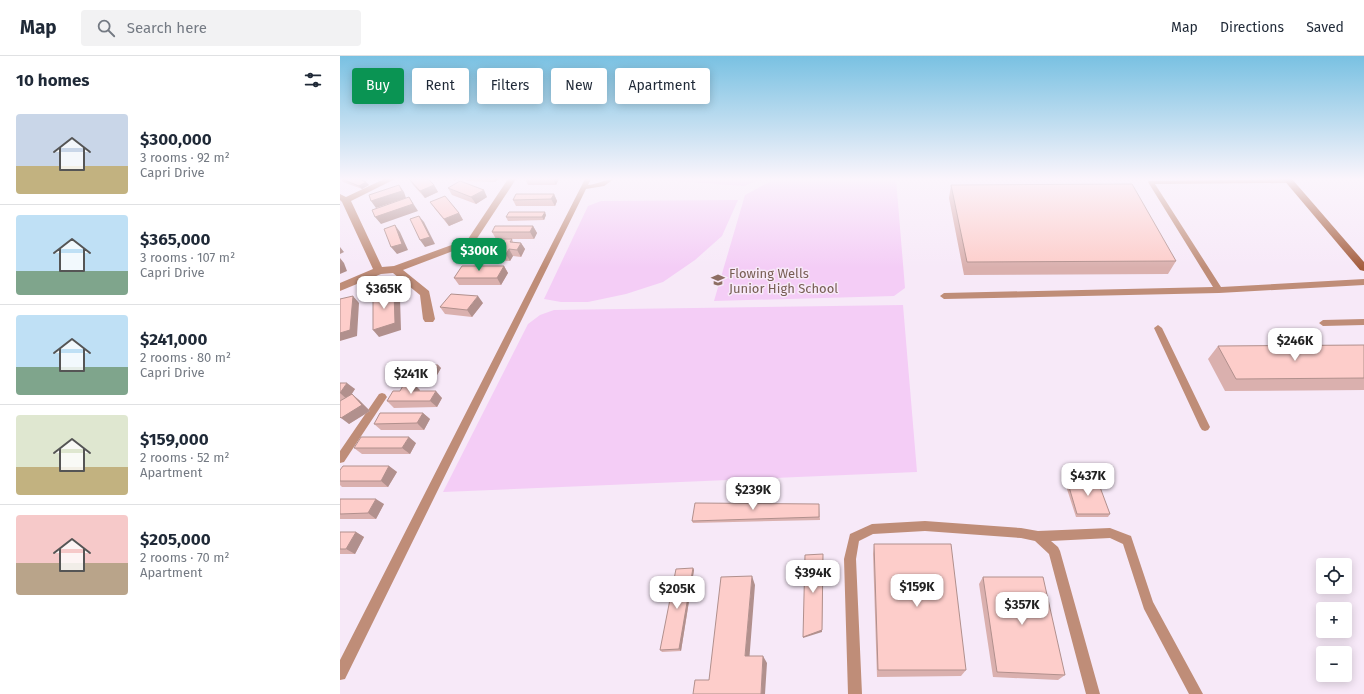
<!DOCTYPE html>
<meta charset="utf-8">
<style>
:root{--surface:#fff;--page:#f2f2f3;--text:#1f2937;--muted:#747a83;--line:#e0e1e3;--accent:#0a9453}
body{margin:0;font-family:"Fira Sans",sans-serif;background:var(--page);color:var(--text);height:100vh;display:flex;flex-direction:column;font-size:15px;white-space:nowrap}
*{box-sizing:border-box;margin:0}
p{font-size:13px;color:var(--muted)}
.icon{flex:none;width:22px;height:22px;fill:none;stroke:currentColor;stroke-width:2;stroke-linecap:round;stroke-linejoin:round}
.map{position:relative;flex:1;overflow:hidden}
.details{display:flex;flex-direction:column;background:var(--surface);width:340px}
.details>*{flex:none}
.banner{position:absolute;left:12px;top:12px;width:380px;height:36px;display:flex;gap:8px}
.tools{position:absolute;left:976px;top:502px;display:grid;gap:8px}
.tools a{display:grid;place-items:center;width:36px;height:36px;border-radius:4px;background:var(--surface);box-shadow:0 2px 10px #0003;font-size:20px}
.price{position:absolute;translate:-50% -34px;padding:0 9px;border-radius:8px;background:#fff;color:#222;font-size:13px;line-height:26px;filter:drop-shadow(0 1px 2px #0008)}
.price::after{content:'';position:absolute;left:50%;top:24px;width:12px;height:9px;margin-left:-6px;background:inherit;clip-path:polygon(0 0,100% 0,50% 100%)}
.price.active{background:var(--accent);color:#fff}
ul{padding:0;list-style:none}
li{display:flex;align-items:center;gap:12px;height:100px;padding:0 16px}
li+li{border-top:1px solid var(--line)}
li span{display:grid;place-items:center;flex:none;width:112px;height:80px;border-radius:4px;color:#555}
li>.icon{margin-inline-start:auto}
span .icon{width:48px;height:48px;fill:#fffc;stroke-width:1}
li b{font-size:17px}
h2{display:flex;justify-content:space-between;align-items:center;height:48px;padding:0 16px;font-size:17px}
.chip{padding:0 14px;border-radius:4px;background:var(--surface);box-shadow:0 2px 10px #0003;font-size:14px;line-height:36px}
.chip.active{background:var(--accent);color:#fff}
header{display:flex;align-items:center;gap:24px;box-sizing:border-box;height:56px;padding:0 20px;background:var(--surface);border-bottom:1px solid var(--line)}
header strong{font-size:19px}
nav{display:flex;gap:22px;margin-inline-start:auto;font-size:14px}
.search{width:280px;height:36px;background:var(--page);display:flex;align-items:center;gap:10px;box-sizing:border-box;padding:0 14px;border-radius:4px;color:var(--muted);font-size:15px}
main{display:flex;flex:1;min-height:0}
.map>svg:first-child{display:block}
.green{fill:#f4cdf6}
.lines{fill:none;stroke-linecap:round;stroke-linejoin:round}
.lane{fill:#bf8d78;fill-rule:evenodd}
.street{fill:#bf8d78;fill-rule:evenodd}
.secondary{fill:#a45d3d;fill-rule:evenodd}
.wall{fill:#dab0ae}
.shaded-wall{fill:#b1908d}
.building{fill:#fdcdca;stroke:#b1908d}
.labels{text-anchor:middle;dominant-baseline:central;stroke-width:3;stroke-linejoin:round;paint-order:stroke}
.education-label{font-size:13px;fill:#785e54;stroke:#f7e9f8;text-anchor:start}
</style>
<header>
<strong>Map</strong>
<div class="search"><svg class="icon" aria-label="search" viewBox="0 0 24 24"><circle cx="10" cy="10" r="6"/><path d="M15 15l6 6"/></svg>Search here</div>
<nav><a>Map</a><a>Directions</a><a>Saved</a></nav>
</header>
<main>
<section class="details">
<h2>10 homes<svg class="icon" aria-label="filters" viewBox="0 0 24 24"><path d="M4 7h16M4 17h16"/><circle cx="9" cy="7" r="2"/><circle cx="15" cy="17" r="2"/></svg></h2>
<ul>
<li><span style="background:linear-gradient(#c9d6e8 65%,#c2b280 0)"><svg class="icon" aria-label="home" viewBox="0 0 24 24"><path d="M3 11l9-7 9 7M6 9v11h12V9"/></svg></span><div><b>$300,000</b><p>3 rooms · 92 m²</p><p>Capri Drive</p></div></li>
<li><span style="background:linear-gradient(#bfe0f5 70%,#7fa58c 0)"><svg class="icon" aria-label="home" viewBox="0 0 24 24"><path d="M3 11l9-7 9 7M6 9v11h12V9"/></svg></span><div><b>$365,000</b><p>3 rooms · 107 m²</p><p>Capri Drive</p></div></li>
<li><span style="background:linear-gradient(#bfe0f5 65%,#7fa58c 0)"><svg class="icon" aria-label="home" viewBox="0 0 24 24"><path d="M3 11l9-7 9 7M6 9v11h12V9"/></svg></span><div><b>$241,000</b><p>2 rooms · 80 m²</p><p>Capri Drive</p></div></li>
<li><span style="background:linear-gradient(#dfe7d0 65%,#c2b280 0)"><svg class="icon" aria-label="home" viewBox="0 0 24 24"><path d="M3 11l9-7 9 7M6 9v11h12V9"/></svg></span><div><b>$159,000</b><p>2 rooms · 52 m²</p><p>Apartment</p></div></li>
<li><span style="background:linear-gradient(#f6c9c9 60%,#b9a48a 0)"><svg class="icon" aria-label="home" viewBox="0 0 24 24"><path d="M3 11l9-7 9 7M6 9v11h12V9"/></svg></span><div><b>$205,000</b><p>2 rooms · 70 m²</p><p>Apartment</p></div></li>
</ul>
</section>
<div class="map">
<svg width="1024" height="638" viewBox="0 0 1024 638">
<rect width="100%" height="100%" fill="#f7e9f8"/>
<!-- green -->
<path class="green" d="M309,123H422L404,130Z
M435,123H556L565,232L554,240L374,245L405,139Z
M398,144L382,180L355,204L323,226L286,238L248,246H221L204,243L248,150L261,145Z
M563,249L577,416L103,436L188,268L200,259L214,254Z"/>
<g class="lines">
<!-- lane -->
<path class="lane" d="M245,123H251L248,129C258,128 265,123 274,123L264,130L246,133L5,623L0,624V604Z
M948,123L951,125L948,127L815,128L881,231L1024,223V229L879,237L604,243L600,240L604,237L873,231L808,126L809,125Z
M1024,263V269L983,270L979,267L983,264Z
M818,269L822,272L870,371L868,374L865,375L862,374L860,371L814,272Z
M42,337L45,338L47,341L45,344L4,406L0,407V395L39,338Z
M585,465L681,472L698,475L770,472L791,480L813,546L863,638H849L804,553L783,488L770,482L711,485L718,491L720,495L760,638H746L709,498L695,485L681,482L585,475L533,478L519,485L516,503L522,638H508L504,503L510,478L532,468Z"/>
<!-- street -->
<path class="street" d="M44,123H55L11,145L42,211L54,210L128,183L168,123H176L134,187L63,214L89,235L95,263L93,266H85L83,263L80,239L53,217L41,218L0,235V227L33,213L2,146L0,144V138L6,141Z"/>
<!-- secondary -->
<path class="secondary" d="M943,123H952L1024,206V215L1020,214Z"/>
</g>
<!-- wall -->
<path class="wall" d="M1,123H19L26,126L29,129L22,133L3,126Z
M69,123L94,129L98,136L85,142L73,129Z
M126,123H158L155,126L127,125Z
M185,123H219L216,129H188Z
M611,129L836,205L828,218L624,219L609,142Z
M108,132L147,141L136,148L112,139Z
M214,138L217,145L215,150H176L173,144Z
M90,146L119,157L123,164L109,170L95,153Z
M206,159L204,164L168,165L166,161Z
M193,170L197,177L194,183H156L152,176Z
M172,183L173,186L181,187L185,193L181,201L173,200L170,205L143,204L139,197Z
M164,210L168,217L161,229H119L114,222Z
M143,247L132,261L105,258L100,251Z
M1024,289V334L885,335L868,303L878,290Z
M98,309L101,312L97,319L75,320L71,316Z
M0,327L15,333L11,338L19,344L30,355L9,368L2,344H0Z
M80,334L79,335L102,342L97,351L54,352L47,345Z
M83,357L90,363L84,374H41L34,368Z
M76,387L70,398H22L14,392Z
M49,410L57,416L48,431H2L0,429V414Z
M727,424L770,458L768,461H736L725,427Z
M0,443L44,448L36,463H0Z
M479,448L480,464L353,467L352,465Z
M0,476H16L24,481L15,498H0Z
M534,488L626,614L621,620L537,621L533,498Z
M353,512L354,514L341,595L322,596L320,594Z
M643,521L725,619L718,624L653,621L639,528Z"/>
<!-- shaded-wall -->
<path class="shaded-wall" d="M113,123H118L114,125Z
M154,123H158L155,126Z
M213,123H219L216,129Z
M26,126L29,129L22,133L19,130Z
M59,129L64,136L66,142L36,152L31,145Z
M94,129L98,136L85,142L80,135Z
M144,134L147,141L136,148L131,141Z
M214,138L217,145L215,150L211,143Z
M69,141L78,155L41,168L35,161Z
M205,156L206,159L204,164L202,161Z
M119,157L123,164L109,170L104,163Z
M79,160L84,166L95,188L85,191L80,184Z
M55,169L60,176L68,194L57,198L51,191Z
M193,170L197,177L194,183L190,176Z
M181,187L185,193L181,201L177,194Z
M0,191L4,196L0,198Z
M169,193L173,200L170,205L166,198Z
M0,202L4,207L7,215L0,218Z
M164,210L168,217L161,229L157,222Z
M54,235L60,242L61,274L39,281L33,274Z
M13,240L19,247L17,280L0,285V277Z
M138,240L143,247L132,261L127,254Z
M98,309L101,312L97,319L94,316Z
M7,327L15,333L8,344L0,337Z
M74,328L80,334L76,342L69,335Z
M96,335L102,342L97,351L90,345Z
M12,338L19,344L30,355L9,368L1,362Z
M83,357L90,363L84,374L77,367Z
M69,381L76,387L70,398L62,392Z
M49,410L57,416L48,431L41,425Z
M36,443L44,448L36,463L28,457Z
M16,476L24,481L15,498L6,493Z
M483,501L482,576L463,582V581Z
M353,512L354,514L341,595L339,593Z
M412,520L415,529L409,607L405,600Z
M423,600L427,607L425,638H421Z"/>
<!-- building -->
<path class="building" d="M2,123H19L26,126L19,130Z
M69,123H88L94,129L80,135Z
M120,125L144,134L131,141L108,132Z
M792,128L836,205L627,206L611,129Z
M59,129L62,135L31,145L29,139Z
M176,138H214L211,143L173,144Z
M105,140L119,157L104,163L90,146Z
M69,141L73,148L35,161L32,154Z
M169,156H205L202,161H166Z
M79,160L90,181L80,184L70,163Z
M55,169L62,188L51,191L44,173Z
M155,170H193L190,176H152Z
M149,183H172L170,186L181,187L177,194L169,193L166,198L139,197Z
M122,210H164L157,222H114Z
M54,235L55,267L33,274V241Z
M111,238L138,240L127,254L100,251Z
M13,240L10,274L0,277V243Z
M1024,289V322L896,323L878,290Z
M76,309H98L94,316H71Z
M0,327H7L0,337Z
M64,328H74L69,335H96L90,345H47L53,335H60Z
M12,338L22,349L1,362L0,361V345Z
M40,357H83L77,367L34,368Z
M21,381H69L62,392H14Z
M3,410H49L41,425H0V414Z
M757,423L770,458H737L727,424Z
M0,443H36L28,457L0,458Z
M355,447L479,448V461L352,465Z
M0,476H16L6,493H0Z
M534,488H611L626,614H538Z
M483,498L482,574L463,581L465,499Z
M353,512L339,593L320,594L336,513Z
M412,520L405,600H423L421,638H353L355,624H369L381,521Z
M643,521H703L725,619L657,616Z"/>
<!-- sky -->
<linearGradient id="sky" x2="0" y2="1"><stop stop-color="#79c1e2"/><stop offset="0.58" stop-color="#fbf5fc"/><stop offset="1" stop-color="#fbf5fc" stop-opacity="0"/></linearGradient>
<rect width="1024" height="212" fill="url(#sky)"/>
<!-- icons -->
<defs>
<g id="school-bare" transform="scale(1.08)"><path d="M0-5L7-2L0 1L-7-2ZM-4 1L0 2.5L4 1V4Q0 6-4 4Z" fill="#8d6e63" stroke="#f7e9f8" stroke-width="2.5" paint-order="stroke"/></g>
</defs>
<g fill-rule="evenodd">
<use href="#school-bare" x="378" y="224"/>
</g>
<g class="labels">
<!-- education labels -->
<g class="education-label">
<text x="389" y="217">Flowing Wells<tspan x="389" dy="15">Junior High School</tspan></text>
</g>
</g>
</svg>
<div class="tools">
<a><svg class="icon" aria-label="locate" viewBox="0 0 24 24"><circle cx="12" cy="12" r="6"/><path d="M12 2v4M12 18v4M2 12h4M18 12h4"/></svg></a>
<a>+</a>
<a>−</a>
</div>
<b class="price active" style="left:139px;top:216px">$300K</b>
<b class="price" style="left:44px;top:254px">$365K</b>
<b class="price" style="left:955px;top:306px">$246K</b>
<b class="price" style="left:71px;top:339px">$241K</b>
<b class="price" style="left:748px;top:441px">$437K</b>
<b class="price" style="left:413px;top:455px">$239K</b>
<b class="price" style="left:473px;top:538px">$394K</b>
<b class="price" style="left:577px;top:552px">$159K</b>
<b class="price" style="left:337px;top:554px">$205K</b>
<b class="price" style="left:682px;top:570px">$357K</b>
<div class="banner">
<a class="chip active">Buy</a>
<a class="chip">Rent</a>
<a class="chip">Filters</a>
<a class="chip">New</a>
<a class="chip">Apartment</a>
</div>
</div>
</main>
